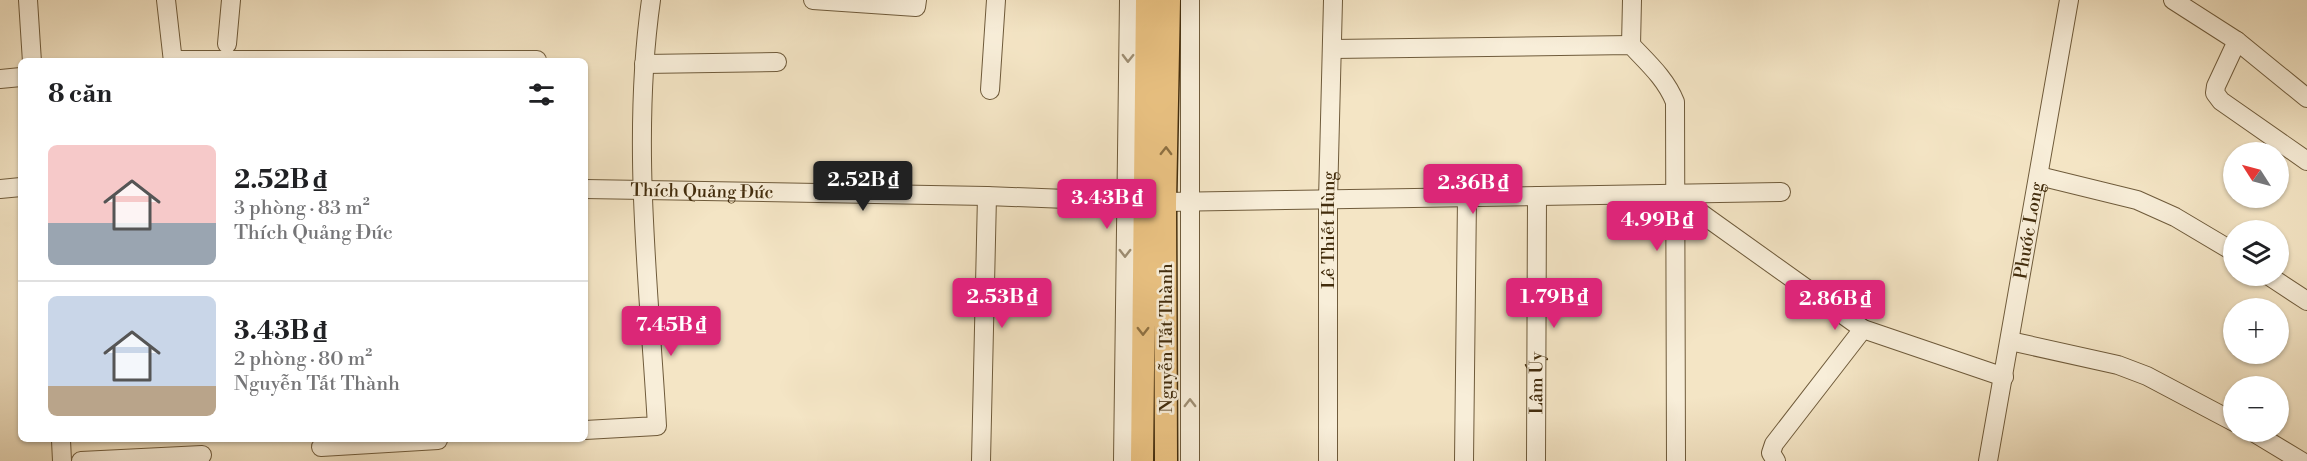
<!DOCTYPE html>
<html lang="vi">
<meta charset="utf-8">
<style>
:root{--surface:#fff;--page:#f2f2f2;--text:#202124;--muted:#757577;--line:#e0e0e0;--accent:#db2777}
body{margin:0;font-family:"Libre Bodoni",serif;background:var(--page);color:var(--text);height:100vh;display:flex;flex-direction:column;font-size:22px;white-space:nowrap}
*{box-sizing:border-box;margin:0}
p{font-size:20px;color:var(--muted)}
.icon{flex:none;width:33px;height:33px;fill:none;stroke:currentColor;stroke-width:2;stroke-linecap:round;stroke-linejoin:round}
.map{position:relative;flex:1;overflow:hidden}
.sheet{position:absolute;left:18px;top:58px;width:570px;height:384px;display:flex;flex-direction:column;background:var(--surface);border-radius:9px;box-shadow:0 2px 4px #0004}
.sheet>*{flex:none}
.needle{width:39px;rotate:306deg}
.fabs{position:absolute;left:2223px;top:142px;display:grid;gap:12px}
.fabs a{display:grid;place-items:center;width:66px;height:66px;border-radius:50%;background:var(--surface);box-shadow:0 2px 4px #0004;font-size:30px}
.price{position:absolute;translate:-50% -51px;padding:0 14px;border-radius:6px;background:var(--accent);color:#fff;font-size:20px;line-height:39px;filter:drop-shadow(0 2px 3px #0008)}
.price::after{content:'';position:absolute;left:50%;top:36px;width:18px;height:14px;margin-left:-9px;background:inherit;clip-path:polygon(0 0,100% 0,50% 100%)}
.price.on{background:#222;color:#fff}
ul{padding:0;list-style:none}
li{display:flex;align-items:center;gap:18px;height:150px;padding:0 30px}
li+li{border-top:2px solid var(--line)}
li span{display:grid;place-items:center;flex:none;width:168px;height:120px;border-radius:9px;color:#555}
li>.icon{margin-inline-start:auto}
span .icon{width:72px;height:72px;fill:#fffc;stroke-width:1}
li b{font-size:26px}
h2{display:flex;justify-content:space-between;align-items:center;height:72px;padding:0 30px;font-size:26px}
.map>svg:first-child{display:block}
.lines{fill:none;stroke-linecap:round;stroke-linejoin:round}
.minor-casing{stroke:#6f5b3b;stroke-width:20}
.major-casing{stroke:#432d0d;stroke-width:25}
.minor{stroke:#f8eed9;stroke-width:18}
.major{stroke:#eac282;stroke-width:22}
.oneway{stroke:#9e8e73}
.oneway2{stroke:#8e7042}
.labels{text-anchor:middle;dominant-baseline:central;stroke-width:5;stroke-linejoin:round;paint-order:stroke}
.street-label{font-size:18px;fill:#432d0d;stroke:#f8eed9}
</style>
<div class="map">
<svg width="2307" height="461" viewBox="0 0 2307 461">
<rect width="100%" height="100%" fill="#f4e5c5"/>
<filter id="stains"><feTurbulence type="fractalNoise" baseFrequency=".00333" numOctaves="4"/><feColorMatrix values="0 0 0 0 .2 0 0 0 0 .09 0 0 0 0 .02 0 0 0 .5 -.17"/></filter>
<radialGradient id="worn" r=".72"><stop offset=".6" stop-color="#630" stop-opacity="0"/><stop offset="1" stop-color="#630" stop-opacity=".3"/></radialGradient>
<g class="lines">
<!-- minor casing -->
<g class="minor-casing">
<g id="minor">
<path d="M28,0L32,62"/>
<path d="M166,0L173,62"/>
<path d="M813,0L916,7L917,0"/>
<path d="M2173,0L2237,41L2307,98"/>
<path d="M2237,41L2216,86L2215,93L2221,101L2307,161"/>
<path d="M227,44L231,0"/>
<path d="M1631,45L1632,0"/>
<path d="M1333,49L1631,45C1648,63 1666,79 1675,102L1676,461"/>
<path d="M173,60H537"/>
<path d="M644,64L777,62"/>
<path d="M0,79L21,77"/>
<path d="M990,90L996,0"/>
<path d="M2039,176L2137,200L2175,217L2234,252"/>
<path d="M0,189L21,187"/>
<path id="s1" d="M585,189L987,196L1143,202"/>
<path d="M1674,194L1863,329L2004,377"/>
<path d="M1165,202L1781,192"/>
<path d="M2269,276L2307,301"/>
<path d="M2010,341L2118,365L2147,376L2234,422"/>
<path d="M585,430L657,426C649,285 631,140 651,0"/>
<path d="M2253,432L2301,461"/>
<path d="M61,440L62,461"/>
<path d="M321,447L438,440"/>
<path d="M81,461L202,455"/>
<path d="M981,461L987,196"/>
<path d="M1123,461L1129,0"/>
<path d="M1190,461V0"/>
<path id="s2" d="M1328,461V200L1333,0"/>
<path d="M1464,461L1467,197"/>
<path id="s3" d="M1536,461L1537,196"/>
<path d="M1776,461L1771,453L1774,444L1863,329"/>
<path id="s4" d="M1988,461L2069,0"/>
</g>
</g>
<!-- major casing -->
<g class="major-casing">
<path id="major" d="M1142,461L1147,0
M1166,461L1165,202L1169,0"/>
</g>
<!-- minor -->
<use href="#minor" class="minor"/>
<!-- major -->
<use href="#major" class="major"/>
</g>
<!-- one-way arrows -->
<defs><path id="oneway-chevron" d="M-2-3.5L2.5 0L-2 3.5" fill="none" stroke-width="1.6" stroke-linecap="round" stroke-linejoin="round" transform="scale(1.5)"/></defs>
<g class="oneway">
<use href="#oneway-chevron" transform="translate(1128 58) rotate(91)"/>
<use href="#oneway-chevron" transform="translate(1125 253) rotate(90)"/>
<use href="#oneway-chevron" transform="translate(1190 403) rotate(-90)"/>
</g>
<g class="oneway2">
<use href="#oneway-chevron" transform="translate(1166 151) rotate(-89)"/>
<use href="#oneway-chevron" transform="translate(1143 331) rotate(90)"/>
</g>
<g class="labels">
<!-- street labels -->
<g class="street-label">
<text stroke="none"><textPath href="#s1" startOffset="117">Thích Quảng Đức</textPath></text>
<text stroke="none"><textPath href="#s2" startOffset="231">Lê Thiết Hùng</textPath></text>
<text stroke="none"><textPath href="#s4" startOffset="234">Phước Long</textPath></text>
<text transform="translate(1166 338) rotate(-90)">Nguyễn Tất Thành</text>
<text stroke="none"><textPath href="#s3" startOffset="78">Lâm Úy</textPath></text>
</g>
</g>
<rect width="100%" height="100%" filter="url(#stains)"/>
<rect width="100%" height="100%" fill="url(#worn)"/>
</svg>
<div class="fabs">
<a><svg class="needle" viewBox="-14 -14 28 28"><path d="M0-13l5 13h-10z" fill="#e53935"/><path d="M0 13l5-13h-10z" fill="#757577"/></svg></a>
<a><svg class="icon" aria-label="layers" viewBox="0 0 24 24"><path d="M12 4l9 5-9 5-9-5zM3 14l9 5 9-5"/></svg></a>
<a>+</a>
<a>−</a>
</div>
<b class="price on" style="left:863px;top:212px">2.52B ₫</b>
<b class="price" style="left:1473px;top:215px">2.36B ₫</b>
<b class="price" style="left:1107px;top:230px">3.43B ₫</b>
<b class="price" style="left:1657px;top:252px">4.99B ₫</b>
<b class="price" style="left:1002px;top:329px">2.53B ₫</b>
<b class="price" style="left:1554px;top:329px">1.79B ₫</b>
<b class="price" style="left:1835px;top:331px">2.86B ₫</b>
<b class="price" style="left:671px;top:357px">7.45B ₫</b>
<section class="sheet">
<h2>8 căn<svg class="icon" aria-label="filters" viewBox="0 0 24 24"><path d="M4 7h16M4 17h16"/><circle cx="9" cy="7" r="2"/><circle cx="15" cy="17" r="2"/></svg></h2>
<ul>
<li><span style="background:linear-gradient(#f6c9c9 65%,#9aa5b1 0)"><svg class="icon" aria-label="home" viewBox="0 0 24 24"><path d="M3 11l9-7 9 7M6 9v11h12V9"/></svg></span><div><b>2.52B ₫</b><p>3 phòng · 83 m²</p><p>Thích Quảng Đức</p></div></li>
<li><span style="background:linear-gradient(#c9d6e8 75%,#b9a48a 0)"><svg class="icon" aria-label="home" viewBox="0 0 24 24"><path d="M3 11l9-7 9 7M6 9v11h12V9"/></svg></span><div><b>3.43B ₫</b><p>2 phòng · 80 m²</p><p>Nguyễn Tất Thành</p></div></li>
</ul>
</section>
</div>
